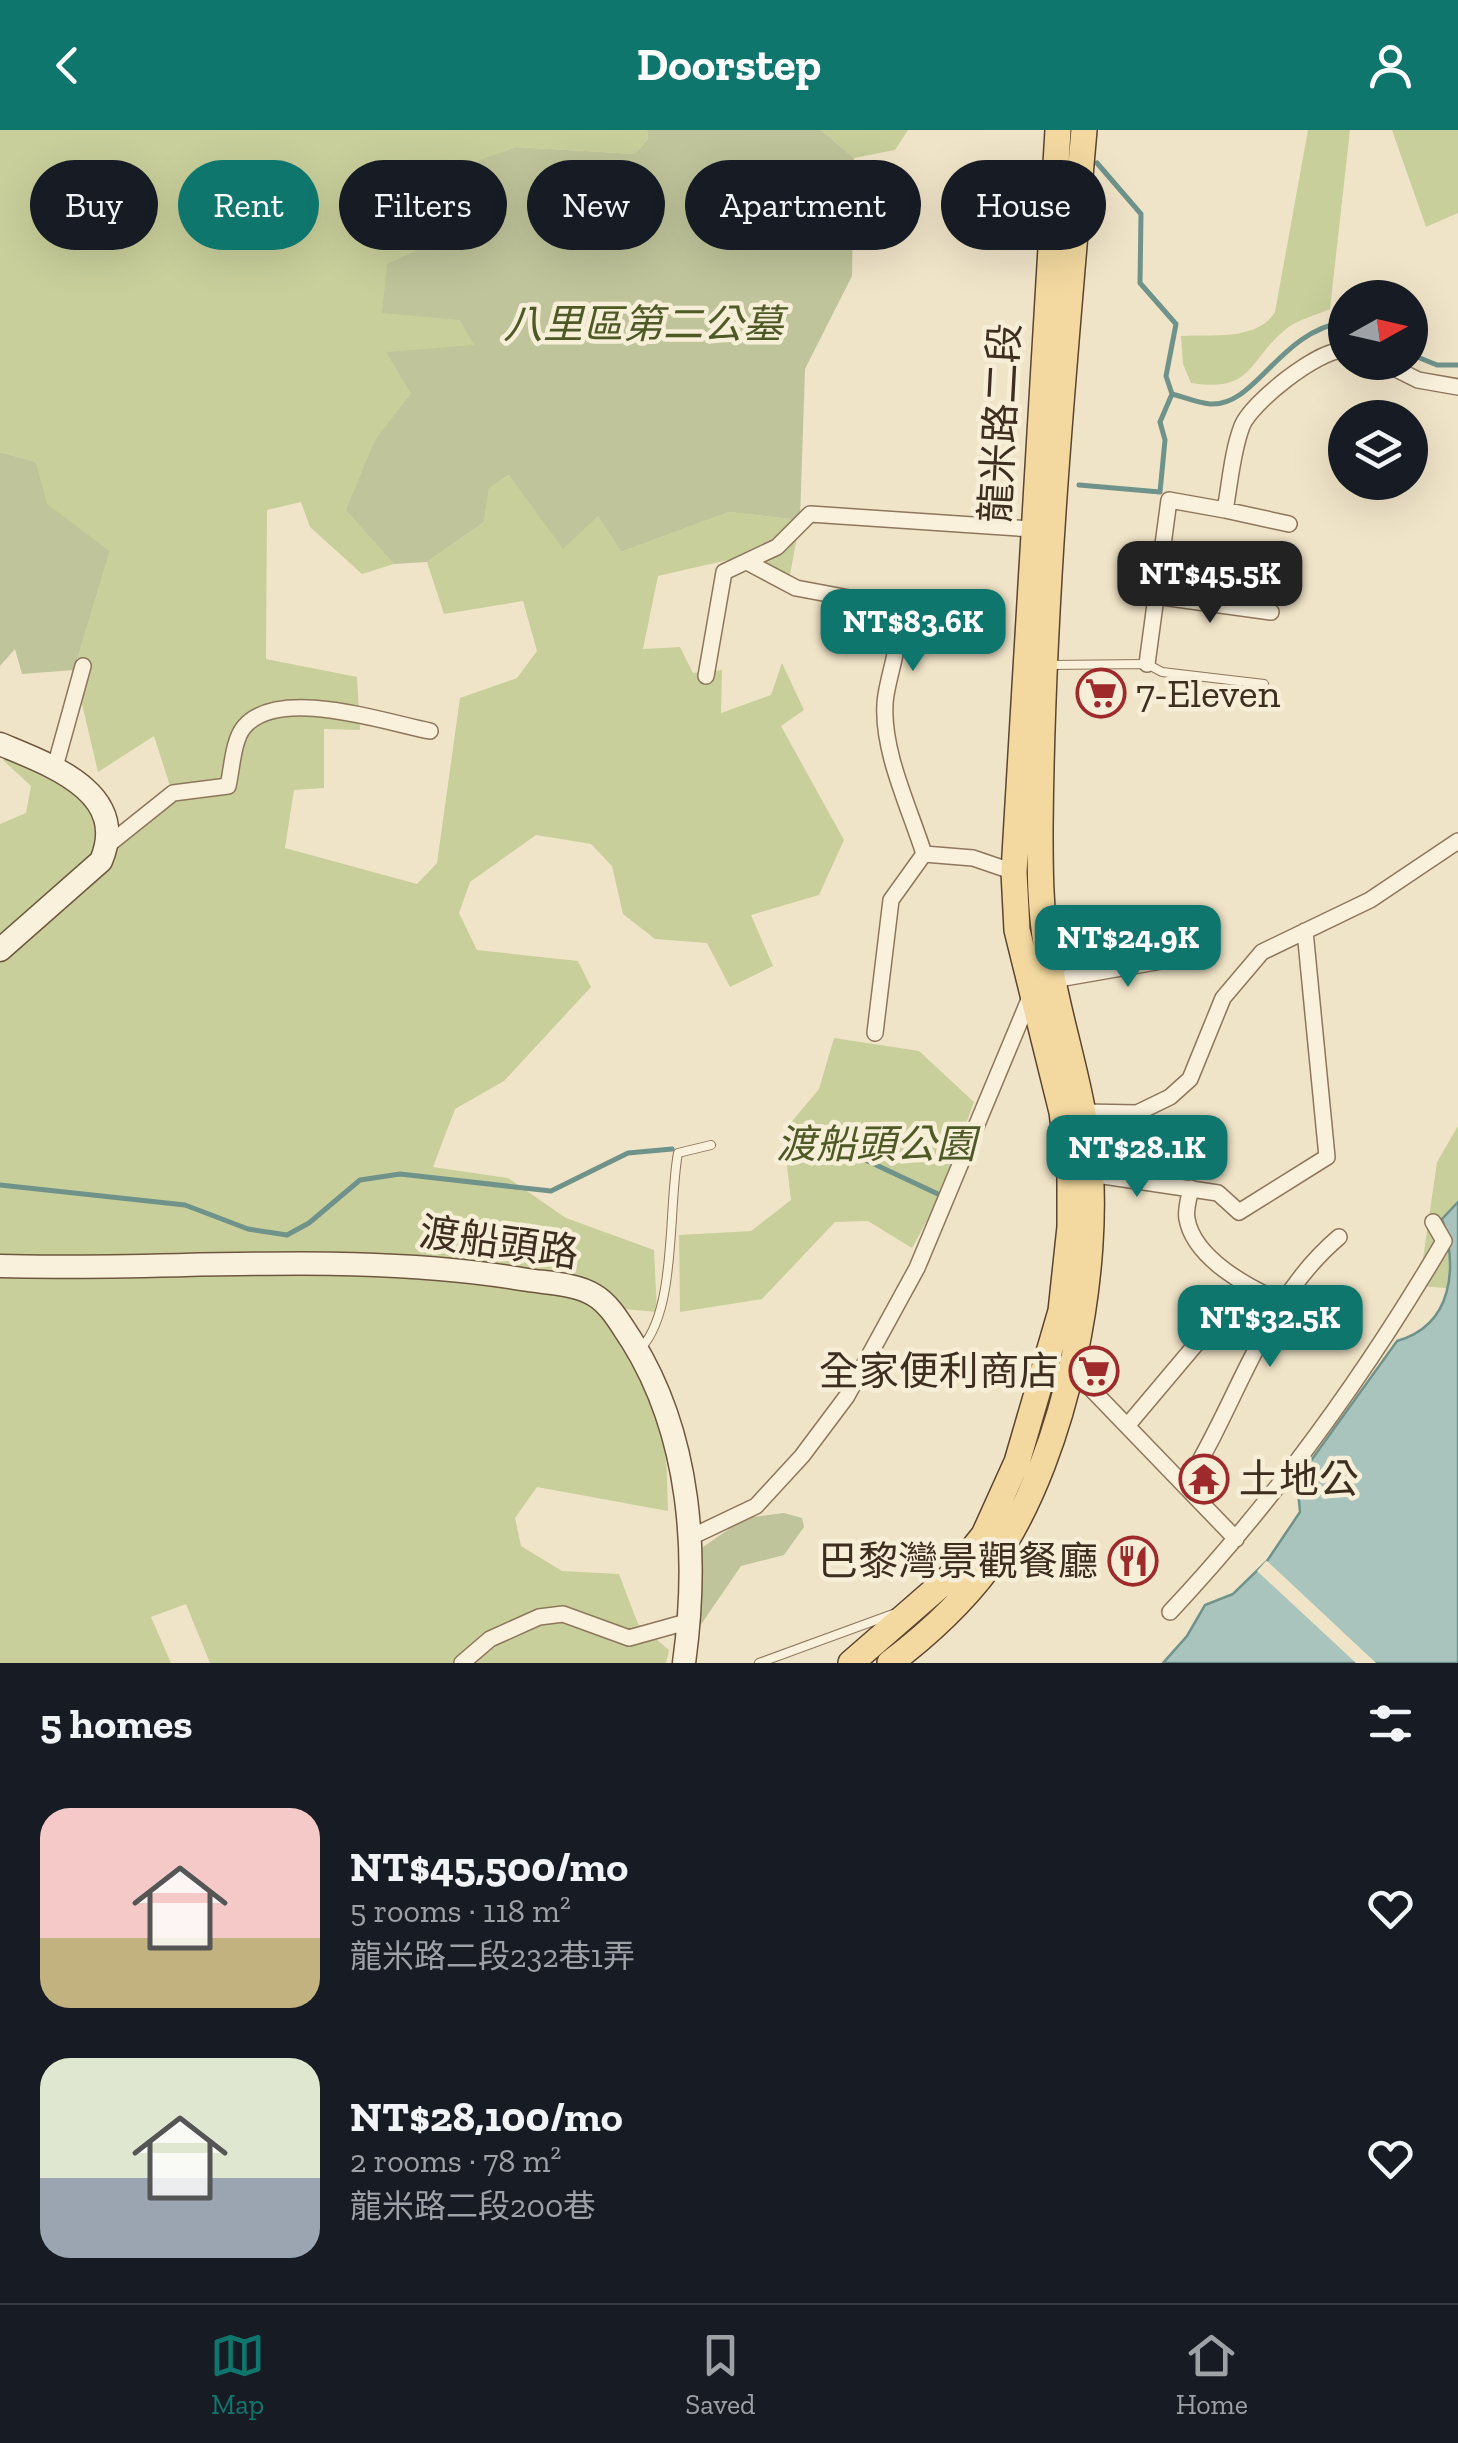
<!DOCTYPE html>
<meta charset="utf-8">
<style>
:root{--surface:#171b24;--page:#20242c;--text:#f1f3f6;--muted:#9ea1a6;--line:#363941;--accent:#0f766e}
body{margin:0;font-family:"Zilla Slab","Noto Sans TC",serif;background:var(--page);color:var(--text);height:100vh;display:flex;flex-direction:column;font-size:38px;white-space:nowrap}
*{box-sizing:border-box;margin:0}
p{font-size:32px;color:var(--muted)}
.icon{flex:none;width:55px;height:55px;fill:none;stroke:currentColor;stroke-width:2;stroke-linecap:round;stroke-linejoin:round}
.map{position:relative;height:1533px;overflow:hidden}
.panel{display:flex;flex-direction:column;background:var(--surface);flex:1}
.panel>*{flex:none}
.hud{position:absolute;left:30px;top:30px;width:1400px;height:90px;display:flex;gap:20px}
.needle{width:65px;rotate:82deg}
.fabs{position:absolute;left:1328px;top:150px;display:grid;gap:20px}
.fabs a{display:grid;place-items:center;width:100px;height:100px;border-radius:50%;background:var(--surface);box-shadow:0 10px 40px #0002;font-size:50px}
.price{position:absolute;translate:-50% -85px;padding:0 22px;border-radius:20px;background:var(--accent);color:#fff;font-size:32px;line-height:65px;filter:drop-shadow(0 2px 5px #0008)}
.price::after{content:'';position:absolute;left:50%;top:60px;width:30px;height:22px;margin-left:-15px;background:inherit;clip-path:polygon(0 0,100% 0,50% 100%)}
.price.selected{background:#222;color:#fff}
ul{padding:0;list-style:none}
li{display:flex;align-items:center;gap:30px;height:250px;padding:0 40px}
li span{display:grid;place-items:center;flex:none;width:280px;height:200px;border-radius:30px;color:#555}
li>.icon{margin-inline-start:auto}
span .icon{width:120px;height:120px;fill:#fffc;stroke-width:1}
li b{font-size:42px}
h2{display:flex;justify-content:space-between;align-items:center;height:120px;padding:0 40px;font-size:42px}
.chip{padding:0 35px;border-radius:45px;background:var(--surface);box-shadow:0 10px 40px #0002;font-size:35px;line-height:90px}
.chip.selected{background:var(--accent);color:#fff}
header{display:flex;justify-content:space-between;align-items:center;height:130px;padding:0 40px;background:var(--accent);color:#fff;font-size:45px;font-weight:800}
.menu{display:flex;justify-content:space-around;align-items:center;height:140px;border-top:2px solid var(--line);background:var(--surface);font-size:28px;color:var(--muted)}
.menu a{display:grid;justify-items:center;gap:5px}
.menu .selected{color:var(--accent)}
.map>svg:first-child{display:block}
.green{fill:#c9cf9b}
.cemetery{fill:#bfc49a}
.water{fill:#a9c4bc;stroke:#6f938a;stroke-width:2.5}
.pier{fill:#f0e4c8}
.lines{fill:none;stroke-linecap:round;stroke-linejoin:round}
.stream{stroke:#6f938a;stroke-width:5}
.lane-casing{stroke:#8d765c;stroke-width:10}
.street-casing{stroke:#8d765c;stroke-width:18}
.secondary-casing{stroke:#6f573f;stroke-width:25}
.primary-casing{stroke:#5b4430;stroke-width:28}
.lane{stroke:#faf1dc;stroke-width:8}
.street{stroke:#faf1dc;stroke-width:15}
.secondary{stroke:#faf1dc;stroke-width:22}
.primary{stroke:#f3d9a0;stroke-width:25}
.labels{text-anchor:middle;dominant-baseline:central;stroke-width:9;stroke-linejoin:round;paint-order:stroke}
.park-label{font-size:40px;font-style:italic;fill:#4d5a26;stroke:#f7eed8}
.street-label{font-size:40px;fill:#3d2e20;stroke:#f7eed8}
.poi-label{font-size:40px;fill:#3d2e20;stroke:#f7eed8;text-anchor:start}
</style>
<header><svg class="icon" aria-label="back" viewBox="0 0 24 24"><path d="M15 5l-7 7 7 7"/></svg>Doorstep<svg class="icon" aria-label="person" viewBox="0 0 24 24"><circle cx="12" cy="8" r="4"/><path d="M4 21q1-7 8-7t8 7"/></svg></header>
<div class="map">
<svg width="1458" height="1533" viewBox="0 0 1458 1533">
<rect width="100%" height="100%" fill="#f0e4c8"/>
<!-- green -->
<path class="green" d="M0,0H647L648,9L635,24L516,17L474,33L478,62L464,70L453,104L387,135L461,190L475,216L411,263L375,311L347,380L394,434L362,444L310,397L301,372L267,380L266,529L357,547L360,600L324,599V658L294,660L285,718L417,754L437,733L460,568L517,548L537,521L523,471L444,484L427,432L484,392L489,357L510,345L598,386L621,422L729,382L800,390L790,445L728,430L658,446L643,519L680,517L693,543L722,540L721,583L771,565L782,533L804,580L781,596L844,710L819,765L751,785L773,836L730,857L707,813L655,809L623,784L612,736L591,714L536,705L470,752L459,783L477,820L578,831L591,857L504,951L455,979L433,1037L508,1048L566,1088L654,1120L657,1182L601,1177L665,1292L668,1381L537,1357L515,1388L521,1416L562,1441L619,1444L638,1494L669,1520L666,1533H210L186,1474L151,1487L171,1533H0V694L26,683L31,656L3,630L19,610L45,620L112,711L172,662L154,606L98,642L74,540L110,421L46,374L36,332L0,322Z
M821,0H908L895,20L854,28Z
M1308,0H1350L1330,179C1316,185 1297,190 1286,199C1247,231 1254,263 1191,253L1183,234L1181,206C1213,204 1257,211 1275,182Z
M1392,0H1458V83L1426,97Z
M834,908L919,921L974,972L938,1070L912,1118L868,1091L835,1092L762,1169L680,1182L679,1105L751,1101L791,1070L783,1002L819,959Z
M1458,996V1083L1449,1091V1125L1458,1159L1419,1156L1437,1032Z"/>
<!-- cemetery -->
<path class="cemetery" d="M647,0H821L854,28L852,146L805,239L800,390L729,382L621,422L598,386L563,419L509,345L489,358L484,392L427,432L394,434L346,380L375,310L411,263L386,222L474,215L460,190L382,183L387,134L453,104L464,70L478,61L474,32L516,17L635,24L648,9Z
M0,322L36,332L47,374L110,421L74,540L22,544L15,519L0,536Z
M784,1383L802,1388L804,1397L784,1425L741,1436L700,1496V1419L745,1388Z"/>
<!-- water -->
<path class="water" d="M1458,1072V1533H1163L1187,1506L1205,1475L1233,1464L1267,1431L1300,1382L1297,1350L1397,1211C1453,1195 1458,1138 1442,1089Z"/>
<!-- pier -->
<path class="pier" d="M1266,1431H1267L1376,1533H1356L1257,1441Z"/>
<g class="lines">
<!-- stream -->
<path class="stream" d="M1097,33L1141,84L1140,153L1176,194L1166,246L1172,264C1184,267 1198,273 1210,274C1256,277 1279,201 1345,192
M1410,224L1437,235H1458
M1079,355L1160,362L1165,310L1160,292L1172,264
M786,1004L823,1010L940,1065
M0,1055L185,1075L248,1099L287,1105L309,1093L360,1050L400,1044L551,1061L628,1023L672,1019"/>
<!-- lane casing -->
<g class="lane-casing">
<path id="lane" d="M1048,535L1147,534L1162,542L1264,554
M641,1218C677,1180 668,1076 678,1023L711,1015
M759,1533L893,1484"/>
</g>
<!-- street casing -->
<g class="street-casing">
<path id="street" d="M1382,232L1418,250L1458,257
M1225,380L1289,394
M747,432L796,458L892,476C909,500 886,546 885,574C882,622 910,679 924,724L973,728L1014,742
M1155,466L1271,482
M1147,534L1169,370L1225,380C1230,354 1232,322 1242,296C1251,273 1318,219 1345,220
M706,546L724,442L777,417L810,384L1032,399
M55,637L83,536
M108,715L173,663L228,656C232,639 233,610 244,597C279,556 384,592 430,601
M1053,850L1196,825
M875,903L891,770L924,724
M1083,982L1137,983L1170,967L1190,949L1223,868L1262,822L1370,770L1458,711
M1090,1044L1218,1063L1239,1082L1327,1027L1305,801
M1191,1058C1189,1068 1185,1080 1187,1089C1194,1128 1247,1157 1280,1171
M1073,1240L1236,1409
M1127,1296L1245,1156
M1185,1356C1238,1273 1262,1172 1339,1107
M689,1408L756,1376L802,1326L847,1266L917,1138L1031,865
M1170,1482C1274,1371 1367,1242 1444,1111L1433,1092
M462,1533L490,1509L539,1487L563,1484L629,1508L690,1491"/>
</g>
<!-- secondary casing -->
<g class="secondary-casing">
<path id="secondary" d="M0,614C50,635 130,662 101,731L0,820
M0,1136C175,1141 354,1120 528,1150C548,1153 577,1154 594,1165C611,1175 621,1195 632,1211C691,1306 699,1425 684,1533"/>
</g>
<!-- primary casing -->
<g class="primary-casing">
<path id="primary" d="M851,1533L951,1446L984,1405L1017,1332L1061,1181L1070,1097V1044L1062,982L1017,800L1014,742L1058,0
M890,1533C931,1502 968,1468 997,1425C1066,1322 1103,1138 1088,1016C1080,949 1057,885 1047,819C1040,780 1040,738 1040,698C1042,466 1064,232 1084,0"/>
</g>
<!-- lane -->
<use href="#lane" class="lane"/>
<!-- street -->
<use href="#street" class="street"/>
<!-- secondary -->
<use href="#secondary" class="secondary"/>
<!-- primary -->
<use href="#primary" class="primary"/>
</g>
<!-- icons -->
<defs>
<g id="supermarket-ring" transform="scale(2.5)"><circle r="9.5" fill="#f7eed8" stroke="#9e2a2b" stroke-width="1.5"/><path d="M-6-5.5h2.5l.6 2H6L4.5 2H-2.5L-4.4-4H-6ZM-1.5 3.2a1.3 1.3 0 1 0 .1 0ZM3 3.2a1.3 1.3 0 1 0 .1 0Z" fill="#9e2a2b"/></g>
<g id="temple-ring" transform="scale(2.5)"><circle r="9.5" fill="#f7eed8" stroke="#9e2a2b" stroke-width="1.5"/><path d="M0-6L5-2H3V0L6.5 2.5H4V6H1.5V3h-3V6H-4V2.5H-6.5L-3 0V-2H-5Z" fill="#9e2a2b"/></g>
<g id="restaurant-ring" transform="scale(2.5)"><circle r="9.5" fill="#f7eed8" stroke="#9e2a2b" stroke-width="1.5"/><path d="M-5-6h1v4h1v-4h1v4h1v-4h1v5L-1.5 .5V6h-2V.5L-5-1ZM5-6V6H3V1.5H1.5Q1.5-4 5-6Z" fill="#9e2a2b"/></g>
</defs>
<g fill-rule="evenodd">
<use href="#supermarket-ring" x="1101" y="563"/>
<use href="#supermarket-ring" x="1094" y="1241"/>
<use href="#temple-ring" x="1204" y="1349"/>
<use href="#restaurant-ring" x="1133" y="1431"/>
</g>
<g class="labels">
<!-- park labels -->
<g class="park-label">
<text x="643" y="194">八里區第二公墓</text>
<text x="876" y="1014">渡船頭公園</text>
</g>
<!-- street labels -->
<g class="street-label">
<text transform="translate(1000 293) rotate(-87)">龍米路二段</text>
<text transform="translate(499 1112) rotate(8)">渡船頭路</text>
</g>
<!-- poi labels -->
<g class="poi-label">
<text x="1136" y="563">7-Eleven</text>
<text x="1059" y="1241" text-anchor="end">全家便利商店</text>
<text x="1239" y="1349">土地公</text>
<text x="1098" y="1431" text-anchor="end">巴黎灣景觀餐廳</text>
</g>
</g>
</svg>
<div class="fabs">
<a><svg class="needle" viewBox="-14 -14 28 28"><path d="M0-13l5 13h-10z" fill="#e53935"/><path d="M0 13l5-13h-10z" fill="#9ea1a6"/></svg></a>
<a><svg class="icon" aria-label="layers" viewBox="0 0 24 24"><path d="M12 4l9 5-9 5-9-5zM3 14l9 5 9-5"/></svg></a>
</div>
<b class="price selected" style="left:1210px;top:496px">NT$45.5K</b>
<b class="price" style="left:913px;top:544px">NT$83.6K</b>
<b class="price" style="left:1128px;top:860px">NT$24.9K</b>
<b class="price" style="left:1137px;top:1070px">NT$28.1K</b>
<b class="price" style="left:1270px;top:1240px">NT$32.5K</b>
<div class="hud">
<a class="chip">Buy</a>
<a class="chip selected">Rent</a>
<a class="chip">Filters</a>
<a class="chip">New</a>
<a class="chip">Apartment</a>
<a class="chip">House</a>
</div>
</div>
<section class="panel">
<h2>5 homes<svg class="icon" aria-label="filters" viewBox="0 0 24 24"><path d="M4 7h16M4 17h16"/><circle cx="9" cy="7" r="2"/><circle cx="15" cy="17" r="2"/></svg></h2>
<ul>
<li><span style="background:linear-gradient(#f6c9c9 65%,#c2b280 0)"><svg class="icon" aria-label="home" viewBox="0 0 24 24"><path d="M3 11l9-7 9 7M6 9v11h12V9"/></svg></span><div><b>NT$45,500/mo</b><p>5 rooms · 118 m²</p><p>龍米路二段232巷1弄</p></div><svg class="icon" aria-label="heart" viewBox="0 0 24 24"><path d="M12 20l-8-8c-3-5 5-10 8-4 3-6 11-1 8 4z"/></svg></li>
<li><span style="background:linear-gradient(#dfe7d0 60%,#9aa5b1 0)"><svg class="icon" aria-label="home" viewBox="0 0 24 24"><path d="M3 11l9-7 9 7M6 9v11h12V9"/></svg></span><div><b>NT$28,100/mo</b><p>2 rooms · 78 m²</p><p>龍米路二段200巷</p></div><svg class="icon" aria-label="heart" viewBox="0 0 24 24"><path d="M12 20l-8-8c-3-5 5-10 8-4 3-6 11-1 8 4z"/></svg></li>
</ul>
</section>
<nav class="menu">
<a class="selected"><svg class="icon" aria-label="map" viewBox="0 0 24 24"><path d="M3 6l6-2 6 2 6-2v14l-6 2-6-2-6 2zM9 4v14M15 6v14"/></svg>Map</a>
<a><svg class="icon" aria-label="saved" viewBox="0 0 24 24"><path d="M7 4h10v16l-5-4-5 4z"/></svg>Saved</a>
<a><svg class="icon" aria-label="home" viewBox="0 0 24 24"><path d="M3 11l9-7 9 7M6 9v11h12V9"/></svg>Home</a>
</nav>
